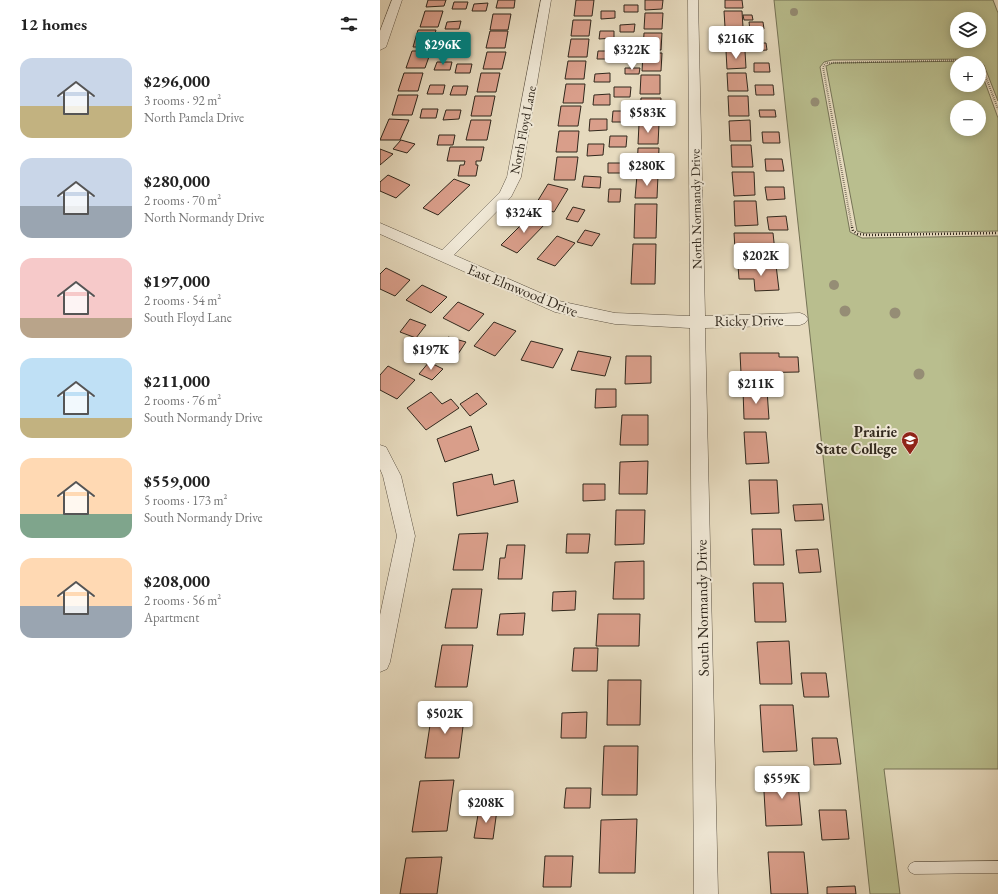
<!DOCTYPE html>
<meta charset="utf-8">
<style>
:root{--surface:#fff;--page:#f6f6f6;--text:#222;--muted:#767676;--accent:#0f766e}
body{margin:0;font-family:"EB Garamond",serif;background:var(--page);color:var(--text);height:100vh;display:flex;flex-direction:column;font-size:15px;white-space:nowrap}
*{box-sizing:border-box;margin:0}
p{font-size:13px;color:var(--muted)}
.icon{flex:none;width:22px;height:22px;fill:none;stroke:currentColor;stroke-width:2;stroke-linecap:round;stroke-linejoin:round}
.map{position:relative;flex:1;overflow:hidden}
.sheet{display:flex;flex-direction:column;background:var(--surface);width:380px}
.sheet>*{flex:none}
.tools{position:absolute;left:570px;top:12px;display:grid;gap:8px}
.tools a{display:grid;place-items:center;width:36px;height:36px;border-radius:50%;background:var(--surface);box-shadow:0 2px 10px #0003;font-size:20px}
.price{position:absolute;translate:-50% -34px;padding:0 9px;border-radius:4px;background:#fff;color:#222;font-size:13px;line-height:26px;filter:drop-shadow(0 1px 2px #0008)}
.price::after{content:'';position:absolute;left:50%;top:24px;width:12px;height:9px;margin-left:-6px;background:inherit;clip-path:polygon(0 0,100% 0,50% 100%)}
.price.on{background:var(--accent);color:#fff}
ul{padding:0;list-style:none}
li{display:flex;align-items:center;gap:12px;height:100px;padding:0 20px}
li span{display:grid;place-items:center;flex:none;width:112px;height:80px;border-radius:12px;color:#555}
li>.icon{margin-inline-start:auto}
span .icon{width:48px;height:48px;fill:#fffc;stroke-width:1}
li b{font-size:17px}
h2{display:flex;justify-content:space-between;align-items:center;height:48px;padding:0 20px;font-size:17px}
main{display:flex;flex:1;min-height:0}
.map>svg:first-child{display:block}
.green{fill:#b9be8e;stroke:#757356;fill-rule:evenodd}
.building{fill:#d99e8a;stroke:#31281d}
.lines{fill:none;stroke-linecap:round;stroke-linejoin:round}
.lane-casing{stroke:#5e5445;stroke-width:1}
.street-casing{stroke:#5e5445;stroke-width:1}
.path-far1{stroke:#31281d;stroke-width:2;stroke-dasharray:0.5 1.5;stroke-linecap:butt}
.path{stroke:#31281d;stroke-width:2.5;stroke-dasharray:1 2;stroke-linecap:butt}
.lane{fill:#efe7d5;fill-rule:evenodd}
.street{fill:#efe7d5;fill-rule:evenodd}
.tree{fill:#958d75}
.labels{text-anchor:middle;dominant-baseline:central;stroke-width:4;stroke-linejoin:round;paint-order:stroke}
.far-street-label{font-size:13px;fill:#31281d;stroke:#efe7d5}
.street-label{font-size:15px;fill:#31281d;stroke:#efe7d5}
.poi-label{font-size:15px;font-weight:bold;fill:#31281d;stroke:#efe7d5;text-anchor:end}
</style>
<main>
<section class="sheet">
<h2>12 homes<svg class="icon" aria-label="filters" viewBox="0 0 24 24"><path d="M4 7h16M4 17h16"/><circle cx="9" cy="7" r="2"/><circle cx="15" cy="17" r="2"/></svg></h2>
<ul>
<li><span style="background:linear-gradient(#c9d6e8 60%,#c2b280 0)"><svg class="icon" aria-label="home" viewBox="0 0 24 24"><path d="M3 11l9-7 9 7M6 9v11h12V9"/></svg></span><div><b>$296,000</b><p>3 rooms · 92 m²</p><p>North Pamela Drive</p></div></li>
<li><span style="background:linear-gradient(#c9d6e8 60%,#9aa5b1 0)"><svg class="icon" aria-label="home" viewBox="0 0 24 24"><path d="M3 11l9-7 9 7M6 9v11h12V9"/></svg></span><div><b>$280,000</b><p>2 rooms · 70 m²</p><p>North Normandy Drive</p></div></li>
<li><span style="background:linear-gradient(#f6c9c9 75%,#b9a48a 0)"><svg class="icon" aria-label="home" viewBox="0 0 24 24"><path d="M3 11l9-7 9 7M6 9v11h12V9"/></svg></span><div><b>$197,000</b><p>2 rooms · 54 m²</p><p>South Floyd Lane</p></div></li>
<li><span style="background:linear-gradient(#bfe0f5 75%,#c2b280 0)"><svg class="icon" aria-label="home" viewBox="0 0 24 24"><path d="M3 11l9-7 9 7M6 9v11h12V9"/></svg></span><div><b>$211,000</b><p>2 rooms · 76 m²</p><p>South Normandy Drive</p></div></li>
<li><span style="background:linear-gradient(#ffd9b3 70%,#7fa58c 0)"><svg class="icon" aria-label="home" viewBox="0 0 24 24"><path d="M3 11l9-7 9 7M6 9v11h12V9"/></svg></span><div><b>$559,000</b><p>5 rooms · 173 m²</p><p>South Normandy Drive</p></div></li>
<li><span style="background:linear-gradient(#ffd9b3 60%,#9aa5b1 0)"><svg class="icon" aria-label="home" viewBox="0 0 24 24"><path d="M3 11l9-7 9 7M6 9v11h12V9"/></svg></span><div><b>$208,000</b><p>2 rooms · 56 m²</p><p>Apartment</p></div></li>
</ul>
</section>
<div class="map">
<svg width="618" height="894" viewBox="0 0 618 894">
<rect width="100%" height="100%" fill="#e6dabe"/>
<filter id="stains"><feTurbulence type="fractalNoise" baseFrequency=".005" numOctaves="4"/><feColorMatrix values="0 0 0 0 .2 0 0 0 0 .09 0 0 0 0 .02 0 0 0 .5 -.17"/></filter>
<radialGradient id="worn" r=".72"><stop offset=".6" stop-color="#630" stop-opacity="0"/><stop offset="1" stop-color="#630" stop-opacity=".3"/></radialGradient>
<!-- green -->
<path class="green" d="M394,0H613L618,13V101L604,65L595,59L452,60L444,62L440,67L470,232L482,238L618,236V769H504L520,894H490ZM577,19H599V41H577Z
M592,61L596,63H577V85H599V66L618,118V231L484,233L477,231L446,66L453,63ZM577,107H599V129H577Z"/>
<!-- building -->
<path class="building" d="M48,0H66L64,6L46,7Z
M118,0H135L134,8H116Z
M196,0H214L212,16H194Z
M265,0H283L282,9L265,10Z
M345,0H362L363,8H345Z
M74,2H88L86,9H72Z
M108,3L106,11H92L94,4Z
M244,5H258V12H244Z
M45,11H63L58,27H40Z
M221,11H235V18L221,19Z
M344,11H362L363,27H345Z
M265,13H283L282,29H264Z
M113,14H131L128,30H110Z
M363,15H372L373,20H364Z
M193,20H211L209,36H191Z
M81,21L79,29H65L67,22Z
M369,22H383L384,29L370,30Z
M255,24L254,32H240V25Z
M38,30H56L51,47H33Z
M345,30H363L364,47H346Z
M110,31H128L125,48H106Z
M220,31H234V38L219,39Z
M264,33H282L281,50H263Z
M191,39H209L207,57H188Z
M64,42H79L77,50H62Z
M371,43H386L387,50L372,51Z
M239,44H254L253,52H239Z
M32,51H51L45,68H26Z
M218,51H232V59H217Z
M346,51H365L366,68L347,69Z
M107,52H126L122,69H103Z
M263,53H282L281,71H262Z
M188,61H206L204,79H185Z
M57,62H72L70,70H54Z
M374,63H389L390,72H374Z
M77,64H92L90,73H75Z
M245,68H260L259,74H245Z
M24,73H43L38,91H18Z
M101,73H120L116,92H97Z
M230,73V82H214L215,74Z
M347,73H366L368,91H348Z
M261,75H280V94H260Z
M186,84H205L203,103H183Z
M50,85H65L63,94H47Z
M375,85H393L394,95H376Z
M73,86H88L86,95H70Z
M234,87H251L250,97H234Z
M230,94V105H213L214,95Z
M18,95H38L32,115H12Z
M95,96H115L111,116H91Z
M348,96H368L369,116H349Z
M261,98H281L280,118H260Z
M181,106H201L198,126H178Z
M42,109H58L56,118H40Z
M66,110H81L79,119L63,120Z
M379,110H395L396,117H380Z
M233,111H250L249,122H232Z
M9,119L29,120L20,140H0Z
M210,119H227V130L209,131Z
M91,120H111L107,140H86Z
M370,120L371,141H350L349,121Z
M259,124H279L278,144H258Z
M179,131H199L197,152H176Z
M382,132H399L400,143H383Z
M59,135H75L73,145H57Z
M230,136H247L246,147H229Z
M21,140L35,144L27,153L13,149Z
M208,144H224L223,155L207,156Z
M351,145H371L373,167H352Z
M70,147H104L101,161H96V165H98L96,176H78L80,165H84L85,161H67Z
M258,148H279L278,170H257Z
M0,149L13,154L0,165Z
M177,157H198L195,180H174Z
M385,159H402L404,171H386Z
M228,163H246V173H228Z
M352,172H374L375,195L354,196Z
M8,175L30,185L16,198L0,191V182Z
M257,175H278L277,198H255Z
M204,176L221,177L220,188L202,187Z
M74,179L90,185L58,215L43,208Z
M168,184L188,189L174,212L154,207Z
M385,187H404L405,199L387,200Z
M229,189H241L240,202H228Z
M354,201H376L378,225L355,226Z
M255,204H277L276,238H254Z
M193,207L205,210L198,222L186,219Z
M151,215L167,222L137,253L121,245Z
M406,216L408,230H389L387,217Z
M205,230L220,234L212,246L197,242Z
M354,233H393L396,261H375L374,249H355Z
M177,236L195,243L175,266L157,259Z
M253,244H276L275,284H251Z
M396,265L399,290L375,291L374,279H359L358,266Z
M6,268L30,280L15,296L0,289V274Z
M42,285L67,297L51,313L26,300Z
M78,302L104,314L89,331L63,318Z
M30,319L46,325L36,338L20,332Z
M114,322L136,331L115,356L94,346Z
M68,337L86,342L76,357L58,352Z
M151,341L183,349L173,368L141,360Z
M198,351L231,357L225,376L191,370Z
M360,353H399V357H418L419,372L361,373Z
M246,356H271V383L245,384Z
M49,362L63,369L52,380L39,374Z
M8,366L35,380L17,399L0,390V375Z
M216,389H236V407L215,408Z
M363,390H387L389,419H364Z
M51,392L62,404L71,399L79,408L46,430L27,408Z
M97,393L107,404L90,416L80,404Z
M242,415H268V445H240Z
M91,426L99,450L65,462L57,439Z
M364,432H386L389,463L366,464Z
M268,461L267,494H239L240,462Z
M112,474L114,485L134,480L138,502L77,516L73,483Z
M369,480H397L399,513L371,514Z
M203,484H225V500L203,501Z
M442,504L444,520L415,521L413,505Z
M236,510H265L264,544L235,545Z
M372,529H401L404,565H374Z
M108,533L103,570H73L79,534Z
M187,534H210L208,553H186Z
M127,545H145L142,579H118L120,558H125Z
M438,549L441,572L419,573L416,550Z
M264,561V599H233L235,562Z
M373,583H403L406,622H375Z
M72,589H102L97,628H65Z
M196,591L195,610L172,611L173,592Z
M145,613L143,635H117L120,614Z
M218,614H260L259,646H216Z
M409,641L412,684H380L377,642Z
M62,645H93L87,687H55Z
M194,648H218L217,671H192Z
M421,673H446L449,697H424Z
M228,680H261L260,725H227Z
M380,705H413L417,751L383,752Z
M85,711L79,758H45L52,712Z
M207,712L206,738H181L182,713Z
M432,738H457L461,764L434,765Z
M224,746H258L257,795H222Z
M417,774L422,825L386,826L383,775Z
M74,780L67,831L32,832L40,781Z
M186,788H211L210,808H184Z
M99,809L117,810L113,839L94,838Z
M439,810H466L469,839L442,840Z
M257,819L255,873H219L221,820Z
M388,852H424L428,894H391Z
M165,856H193L191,887H163Z
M62,857L57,894H20L26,858Z
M475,886L476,894H447V887Z"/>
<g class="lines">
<!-- lane casing -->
<g class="lane-casing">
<path id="lane" d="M618,861V873L534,874L530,872L528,868L530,864L534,862Z"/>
</g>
<!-- street casing -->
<g class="street-casing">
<path id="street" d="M12,0H22L6,47L0,50V31Z
M161,0H171L141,177L131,197L74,255L179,301L235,313L310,316L308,0H318L325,316L420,313L425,315L428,319L425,323L420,325L325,328L338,894H314L310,328L235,324L175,312L0,234V223L62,250L120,192L127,177Z
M0,445L6,447L21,476L35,536L10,662L7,669L0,672V615L17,536L3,476L0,469Z"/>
</g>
<!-- path-far1 -->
<path class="path-far1" d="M472,228L443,67L446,63L591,60L598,62L602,67L618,109"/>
<!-- path -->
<path class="path" d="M472,227L473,231L478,234L488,235L618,233"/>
<!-- lane -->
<use href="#lane" class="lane"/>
<!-- street -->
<use href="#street" class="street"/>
</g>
<!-- trees -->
<g class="tree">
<circle cx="414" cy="12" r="4"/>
<circle cx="435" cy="102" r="4.5"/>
<circle cx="454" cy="285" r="5"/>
<circle cx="465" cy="311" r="5.5"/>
<circle cx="515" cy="313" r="5.5"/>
<circle cx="539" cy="374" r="5.5"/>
</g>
<!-- icons -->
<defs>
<g id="university-pin" transform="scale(0.9)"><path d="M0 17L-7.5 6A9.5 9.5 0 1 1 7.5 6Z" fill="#8f2418" stroke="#efe7d5"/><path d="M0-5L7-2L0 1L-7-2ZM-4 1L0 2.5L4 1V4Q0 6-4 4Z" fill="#fff"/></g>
</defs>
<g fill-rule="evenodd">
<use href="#university-pin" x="530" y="440"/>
</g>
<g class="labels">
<!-- far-street labels -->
<g class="far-street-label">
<text transform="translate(143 130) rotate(-79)">North Floyd Lane</text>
<text transform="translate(316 209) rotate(-91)">North Normandy Drive</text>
</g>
<!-- street labels -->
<g class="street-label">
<text transform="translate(143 290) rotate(22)">East Elmwood Drive</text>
<text transform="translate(369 320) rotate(-1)">Ricky Drive</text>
<text transform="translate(322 608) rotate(-91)">South Normandy Drive</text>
</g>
<!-- poi labels -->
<g class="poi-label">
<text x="517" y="431">Prairie<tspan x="517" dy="17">State College</tspan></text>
</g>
</g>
<rect width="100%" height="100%" filter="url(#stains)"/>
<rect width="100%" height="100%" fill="url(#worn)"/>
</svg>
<div class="tools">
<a><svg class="icon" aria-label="layers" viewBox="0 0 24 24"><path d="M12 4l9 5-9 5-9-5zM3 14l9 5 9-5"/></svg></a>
<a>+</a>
<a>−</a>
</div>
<b class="price" style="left:356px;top:60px">$216K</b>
<b class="price on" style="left:63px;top:66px">$296K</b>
<b class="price" style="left:252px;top:71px">$322K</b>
<b class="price" style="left:268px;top:134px">$583K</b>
<b class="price" style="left:267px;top:187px">$280K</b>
<b class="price" style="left:144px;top:234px">$324K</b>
<b class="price" style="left:381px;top:277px">$202K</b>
<b class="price" style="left:51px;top:371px">$197K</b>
<b class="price" style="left:376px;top:405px">$211K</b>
<b class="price" style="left:65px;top:735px">$502K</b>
<b class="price" style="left:402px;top:800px">$559K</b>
<b class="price" style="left:106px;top:824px">$208K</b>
</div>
</main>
